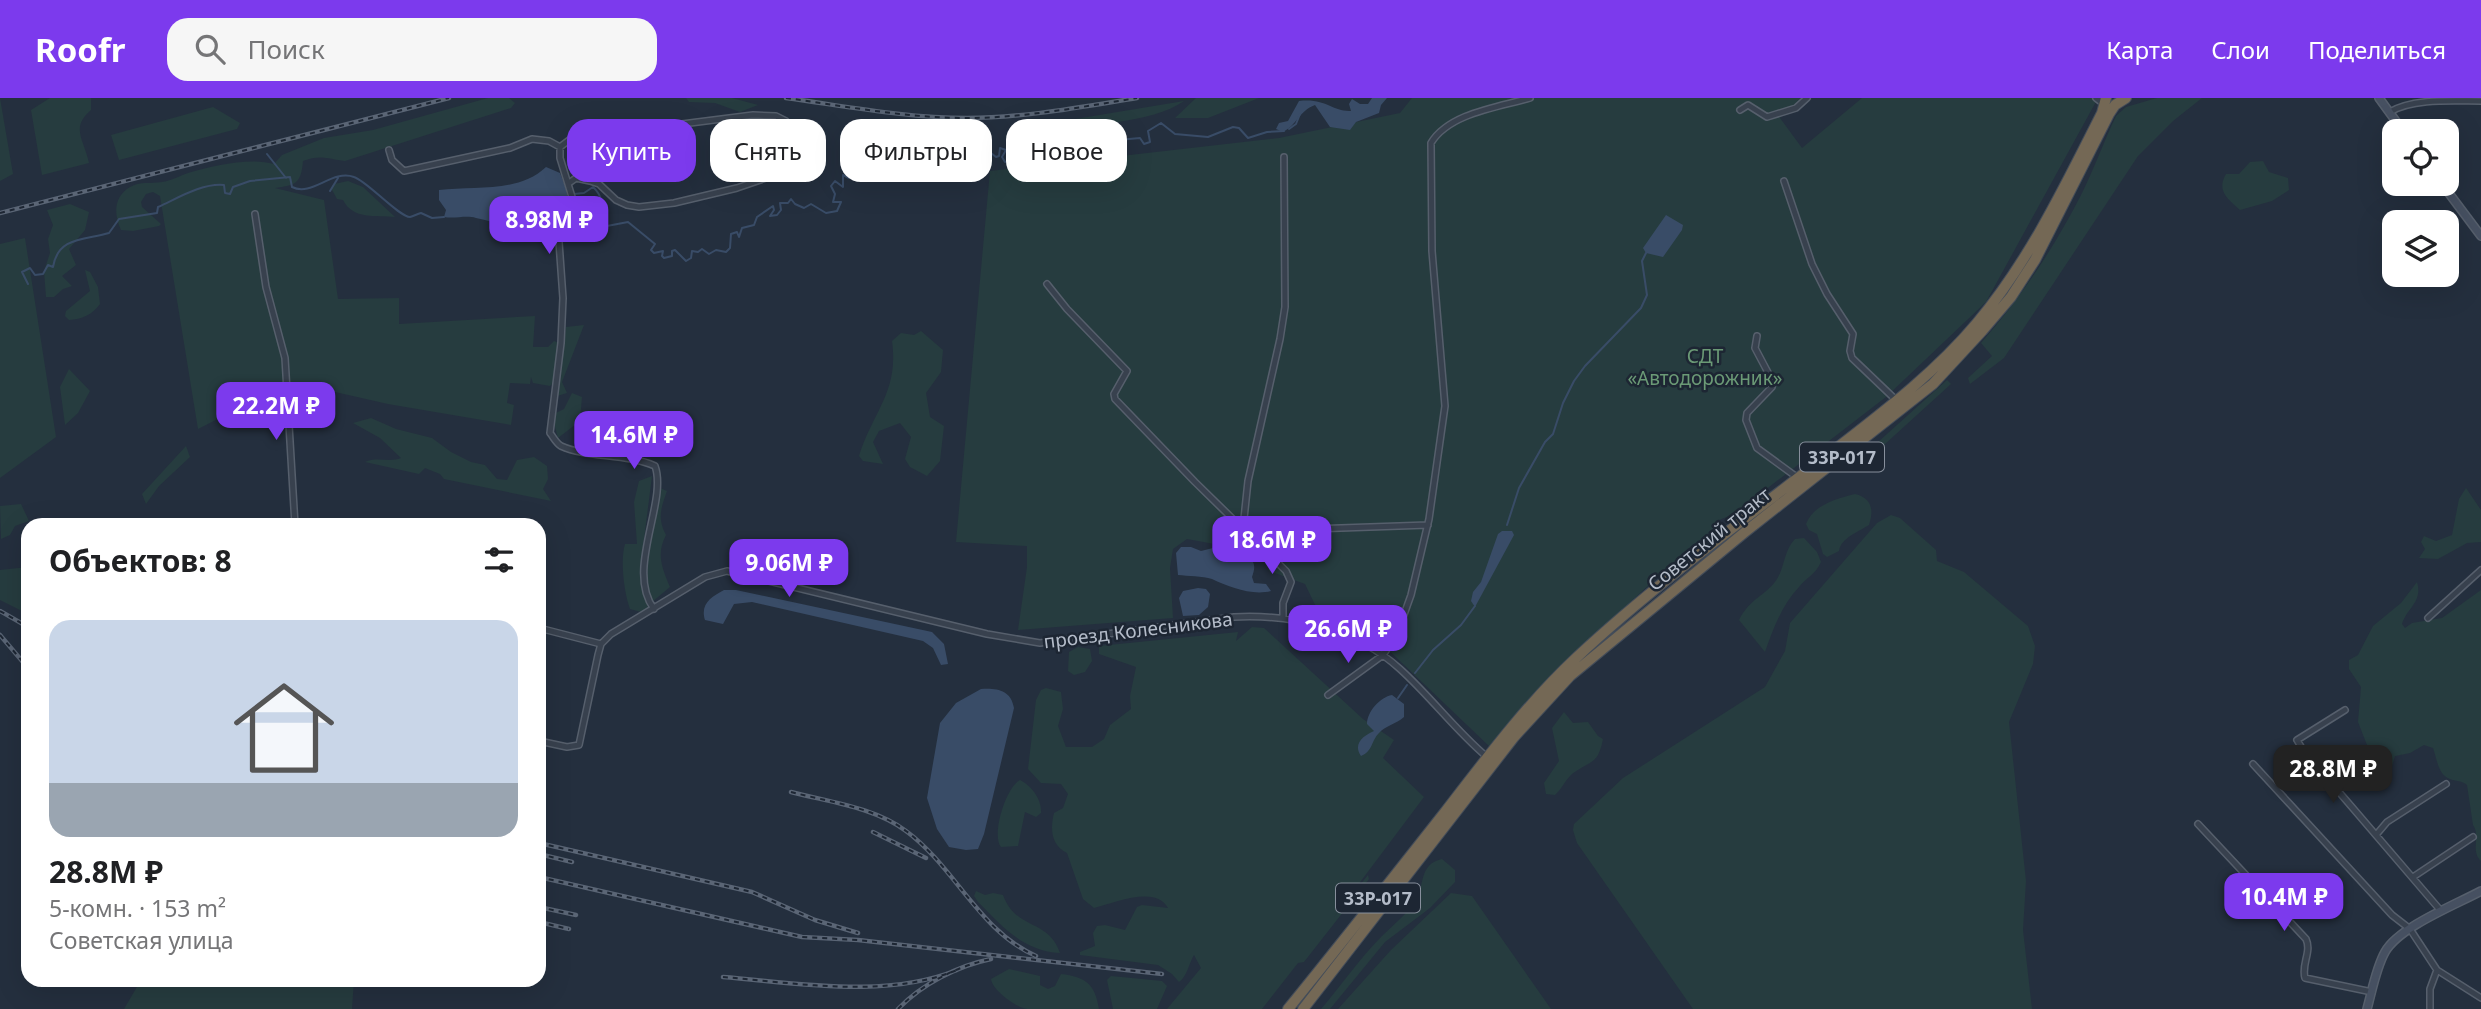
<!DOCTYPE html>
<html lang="ru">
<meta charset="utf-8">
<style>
:root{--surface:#fff;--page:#f6f6f6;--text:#202124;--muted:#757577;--accent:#7c3aed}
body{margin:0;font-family:"Noto Sans",sans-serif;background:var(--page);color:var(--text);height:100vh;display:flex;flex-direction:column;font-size:26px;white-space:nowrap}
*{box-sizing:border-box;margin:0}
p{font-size:23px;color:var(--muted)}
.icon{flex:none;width:38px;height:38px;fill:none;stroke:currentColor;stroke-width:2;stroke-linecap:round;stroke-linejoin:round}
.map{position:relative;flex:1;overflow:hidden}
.panel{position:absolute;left:21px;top:420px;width:525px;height:469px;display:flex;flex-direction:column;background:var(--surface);border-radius:21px;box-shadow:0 7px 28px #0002}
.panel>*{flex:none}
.banner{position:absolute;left:567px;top:21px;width:665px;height:63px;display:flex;gap:14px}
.controls{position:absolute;left:2382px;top:21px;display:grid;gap:14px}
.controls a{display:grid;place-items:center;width:77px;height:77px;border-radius:14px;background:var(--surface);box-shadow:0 7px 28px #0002;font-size:35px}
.price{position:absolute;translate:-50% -60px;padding:0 16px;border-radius:14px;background:var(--accent);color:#fff;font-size:23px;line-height:46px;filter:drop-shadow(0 2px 4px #0008)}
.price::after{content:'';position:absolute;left:50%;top:42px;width:21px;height:16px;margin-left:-10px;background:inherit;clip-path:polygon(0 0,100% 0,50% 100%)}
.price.active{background:#222;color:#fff}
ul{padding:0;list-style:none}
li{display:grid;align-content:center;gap:14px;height:371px;padding:0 28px}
li span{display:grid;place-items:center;height:217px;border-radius:21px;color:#555}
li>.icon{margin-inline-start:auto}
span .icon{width:126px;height:126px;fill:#fffc;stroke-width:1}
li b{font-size:30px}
h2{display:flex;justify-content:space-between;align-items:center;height:84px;padding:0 28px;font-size:30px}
.chip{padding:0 24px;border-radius:21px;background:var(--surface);box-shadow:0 7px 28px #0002;font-size:24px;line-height:63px}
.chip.active{background:var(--accent);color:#fff}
header{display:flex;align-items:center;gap:42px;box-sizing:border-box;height:98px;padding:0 35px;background:var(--accent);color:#fff}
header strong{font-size:33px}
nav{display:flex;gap:38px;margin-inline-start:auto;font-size:24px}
.search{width:490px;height:63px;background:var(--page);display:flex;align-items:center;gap:18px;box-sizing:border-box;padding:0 24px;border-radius:21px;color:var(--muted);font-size:26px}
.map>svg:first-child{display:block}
.green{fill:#263c3f}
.water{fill:#394c67}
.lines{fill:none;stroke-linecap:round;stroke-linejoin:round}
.stream{stroke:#394c67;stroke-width:2}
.street-casing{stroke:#565f6c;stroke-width:8}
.secondary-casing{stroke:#565f6c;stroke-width:10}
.highway-casing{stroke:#434c59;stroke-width:12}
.street{stroke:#38414e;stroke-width:5}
.secondary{stroke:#465061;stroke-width:7}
.highway{stroke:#746855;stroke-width:10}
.rail-casing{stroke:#5a6575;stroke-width:4.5}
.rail{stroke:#1d2633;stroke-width:2;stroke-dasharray:5;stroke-linecap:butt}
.labels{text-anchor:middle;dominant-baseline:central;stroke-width:5;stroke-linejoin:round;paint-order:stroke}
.shield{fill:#1d2633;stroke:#878f9c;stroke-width:2}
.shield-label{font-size:18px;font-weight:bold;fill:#b4bcc9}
.park-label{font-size:19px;fill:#6b9a76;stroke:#1d2633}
.street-label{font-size:19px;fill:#b4bcc9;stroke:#1d2633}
</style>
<header>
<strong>Roofr</strong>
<div class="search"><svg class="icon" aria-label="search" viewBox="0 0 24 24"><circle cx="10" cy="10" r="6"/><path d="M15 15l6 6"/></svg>Поиск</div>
<nav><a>Карта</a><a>Слои</a><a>Поделиться</a></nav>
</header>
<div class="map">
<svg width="2481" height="911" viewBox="0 0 2481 911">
<rect width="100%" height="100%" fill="#242f3e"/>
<!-- green -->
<path class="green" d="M0,0L13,76L0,83Z
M50,0H91V12C70,30 84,41 89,65L42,77L31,12Z
M488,0H509L515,5L511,10L345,63C329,61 320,56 303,63C301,86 296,87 275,90L324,102L338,201L399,200V226L535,218L533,249H548L554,243L559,245L553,285L550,288L533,285L531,279L530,286L510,285L507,305L514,307L511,327L388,306L291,284L198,331L160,98L153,94L146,96L141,104L142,109L161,126L159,128L133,133L121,132C114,117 113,99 130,89C140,83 151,86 162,84C171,83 179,78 188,75C212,68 250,59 274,66L282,57L324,40L373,32Z
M686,0H732L758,7L740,14L715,5L689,4Z
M1196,0H1259L1208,20H1175Z
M1412,0H1801L1780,20L1802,50L1862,0H2098L1986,204L1886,299L1734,416L1719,422L1707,439L1690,449L1559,570L1490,649L1379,543L1318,513L1305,486L1269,473L1264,439L1236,432V450L1187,441L1173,451L1170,470L1173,520L1018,532L1027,469V448L956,444L990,73L1279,40L1400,15Z
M2157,0H2202L2173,23L2138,58L2004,260L1970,286L1968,280L1992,258L1981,245C2020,201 2054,150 2081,97C2094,71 2104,43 2116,18L2126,9Z
M1184,3C1151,26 1086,27 1046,30L1045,26Z
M213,9L240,25L237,31L119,62L111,37Z
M2263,63L2269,74L2288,80L2289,92L2272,103L2240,112C2228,101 2216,93 2226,76H2239L2250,64Z
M348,83L363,89L395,119C376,117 353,122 343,102L337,101L331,90L334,86Z
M70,106L89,114L85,132L69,151L76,167L62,178L72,188L63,191L54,199H46L44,173L50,155L48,141L53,127L47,112Z
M25,140L56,339L0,380V146Z
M85,172L90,174L98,189L100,206C92,217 82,221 69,222L65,218L66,213L90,193Z
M584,227L562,284L567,295L557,298L566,229Z
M921,233L943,252L941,274L926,295L930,319L944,328L940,363L927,378L910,369L905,361L911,339L900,325L879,333L873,344L883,366L863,363L859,358C873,313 899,294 892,243L901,235L914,237Z
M69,271L90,293L78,315L65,327L60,289Z
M1947,282L1951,286L1862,367L1858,362Z
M572,295L582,299L580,323L558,340L554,325L556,315L564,311Z
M371,320L396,331L432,340L451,354L471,364L485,367L497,381L507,382L517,362L534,359L547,368L548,381L543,391L551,403L444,381L440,376L425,370L419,376L365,364C377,358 389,365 401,360L380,340L353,325Z
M186,348L190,359L159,388L146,406L142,396Z
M652,378L642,457V481L648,510L641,514L630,511C624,495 620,462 625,446H637L634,404L639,383Z
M660,390L667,393C661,410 657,421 666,437C656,456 662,470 670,489L652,504L646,479L651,430Z
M2466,390L2481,412V444L2467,445L2438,461L2419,460L2425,451L2421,444L2424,438L2436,443L2452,437L2459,401Z
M1855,396C1872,400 1874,412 1869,427C1858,434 1841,440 1839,453L1827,459L1823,456L1817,436L1809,432L1806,426C1813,407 1836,401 1855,396Z
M21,406L29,423L15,428L10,437L1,441L0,408Z
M1891,417L1900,420L1936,452L1937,463L1964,474L2022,523L2028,528L2035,548L2033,566L2009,624L2026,783L2023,832L2032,911H1693L1577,745L1573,732L1574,726L1623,680L1765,589L1785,553L1790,525L1877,425Z
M1804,440L1817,454L1821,464C1815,477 1807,479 1799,489C1782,507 1773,531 1765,554L1739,522C1750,500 1767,497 1777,481C1785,468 1784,452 1795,441Z
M28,469V516L0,502V472Z
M2417,484C2423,504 2407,510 2402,526L2405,530L2412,525L2442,520L2481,492V763C2470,753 2481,738 2473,727L2467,687C2461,682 2458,684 2450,681C2438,677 2437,661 2433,650L2424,647L2410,655L2395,658L2387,685L2380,691L2373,688L2365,671L2367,647L2358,624L2361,589L2349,571V562L2358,557L2373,528L2401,505Z
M1252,529L1264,530L1363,621L1394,642L1383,660L1424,699L1334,819L1368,777L1369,781L1304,864L1298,865L1262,911H1167L1201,870L1194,857C1189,865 1187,879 1179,884L1172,876L1158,867L1080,857V854L1095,848L1093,835L1097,828L1105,827L1125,832L1137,809L1142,807L1168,810C1155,787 1115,805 1094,810L1083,801L1067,755C1051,747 1050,731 1054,715L1063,710L1068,696L1061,686L1041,685L1028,671L1036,602L1041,592L1046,590L1061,594L1063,611L1058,628L1066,649H1092L1104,641L1110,627L1131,611L1130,598L1136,569L1099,556V548L1238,534L1236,543Z
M1078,549L1090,551L1092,563L1085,574L1074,577L1068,573L1069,554Z
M1564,614L1573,625L1588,624L1598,638L1603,641C1598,667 1591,662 1572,676C1565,682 1562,691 1555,697L1546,696L1544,685L1559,663L1552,630Z
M1020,682C1032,688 1042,702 1041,715L1036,719L1025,714L1018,748L1001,749C991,737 1006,689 1020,682Z
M1442,761L1455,772V784L1430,810L1385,844L1330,911H1321C1340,889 1361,859 1381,839C1393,827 1405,818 1415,804C1425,789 1418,766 1442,761Z
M976,793L985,797L993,795L1003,797C1016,833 1048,820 1060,855C1023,853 1003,829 978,804L974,798Z
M1451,795L1472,798L1551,911H1338L1391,852Z
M1009,871L1040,878V887L1048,891L1055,888L1061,876C1086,879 1095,886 1099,911C1076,911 1050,911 1027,911C1017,910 992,892 991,881Z
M1111,878L1162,883L1167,888L1157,911H1113L1107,882Z
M141,882H354L352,911H124Z"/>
<!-- water -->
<path class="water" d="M1372,0H1387L1381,7L1379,15L1356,24L1350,32L1330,29L1315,7C1299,13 1297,27 1283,34L1276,31L1279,25L1288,23L1299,3C1327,0 1332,14 1351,13L1349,6L1352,1L1360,6H1368Z
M546,69L560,75C567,93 573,104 558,119C537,140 501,125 476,120C466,117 455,121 444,119L446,112L439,102V92C475,88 519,95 546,69Z
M1666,117L1683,127L1682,132L1663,159L1646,155L1643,150Z
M1502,433H1512L1514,437L1475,509L1471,503L1473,494L1481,484L1498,436Z
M1181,449H1191L1201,453L1217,449L1244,461L1248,458C1256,465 1255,470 1252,479L1254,485L1266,486L1271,493C1252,498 1229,489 1212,481C1202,478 1188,478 1178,477L1176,455Z
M1198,490L1206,491L1210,496L1208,509L1199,517L1183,518L1179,500L1183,493Z
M724,492H736L932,534L944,546L948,566L941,567L933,550L923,543L752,504L734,506L723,526L705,522C700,506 711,499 724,492Z
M981,591C997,590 1011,592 1014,610L984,736L978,751L966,752L949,749L937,731L927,700L940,625L956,605Z
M1392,597L1404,606V619C1396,626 1385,628 1379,635C1371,643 1373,653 1361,658C1352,645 1365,637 1374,633L1367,626C1367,614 1380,599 1392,597Z"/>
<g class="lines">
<!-- stream -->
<path class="stream" d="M927,26L930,43L939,46
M1289,31L1296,26L1300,16
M267,56L286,80
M922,64L932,62L937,65L938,57L933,54L948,41L950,52L954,45L962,49L956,54L959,63L964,56L966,66L979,55L976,45L983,46L988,51L986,53L988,56L991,55L996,59L999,58L1000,50L1006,52L1002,59L1005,64L1010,63L1014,68L1034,63L1035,60L1032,58L1035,53L1039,57L1044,45L1053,49L1057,61L1074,59L1077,53H1082L1081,43H1087L1092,50L1104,36L1109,38L1113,36L1118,42L1140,40L1144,46L1150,44L1148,33L1161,25L1175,36L1208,39L1233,29L1239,30L1248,40L1267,34L1284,33
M330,93L338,80
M574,96L584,95L593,89C602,97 604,109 601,119L607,128L628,124L655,146L651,152L654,155L663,153L662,158L664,160L672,158V153L675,152L686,163L691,160L692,153L698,154L702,151L709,156L716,152L726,154L730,150L731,136L737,134L739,139L742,130L754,127L757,119L773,108L774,112L770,118L777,117L781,112L780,105H788L791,101L795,106L804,110L811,106L826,115L837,113L841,104H833L835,96L831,88L835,83L843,89V77L849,80L855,76L860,83L863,74L873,80L887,82L889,73L919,65
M28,186L22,174L30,170L35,177L43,176L48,167L53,169C58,138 86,142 109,135L119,121L157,115L158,109C178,100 202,85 224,87L225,95L230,96L233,89L250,83L290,79L292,89C312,99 332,71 354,79C367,83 399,119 410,119C414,118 417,116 421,115L432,120L444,119
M1507,427L1519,390L1545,344L1553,336L1563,305L1574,283L1585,268L1641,210L1647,197L1642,163L1646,155
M1415,575L1433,552L1461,527L1475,508
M1398,600L1407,587"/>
<!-- street casing -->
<g class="street-casing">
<path id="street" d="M2096,0L2105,7
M1740,12L1748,7L1767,19L1796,10L1807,0
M2390,14C2413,0 2453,3 2481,3
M389,52L392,62L404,73L510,50L532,41L549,43L560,49
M1784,83L1812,166L1827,196L1853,236L1850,253L1852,260L1896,302
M569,85L576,80L590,83L599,86L616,102L627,107L639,109L674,105L737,90L798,69L786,23L776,18L753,17L572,40L560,49V60L572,99L559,144L563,200L561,245L550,335C554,340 556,345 561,348C587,360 626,355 655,368C668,404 625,472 654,511
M255,116L266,189L285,260L295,427
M1047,186L1067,211L1127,273L1114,296L1115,301L1195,384L1286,473L1291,484L1283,505V520
M1757,238L1755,250L1773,284L1772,289L1747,315L1746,322L1757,350L1798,380
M1243,430L1248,383L1280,241L1285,209L1284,59
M1250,437L1312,431L1428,427
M2428,520L2481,472
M539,530L601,546
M1328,597L1383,557L1397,536L1411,497L1429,421L1445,308L1432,153L1431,45C1449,15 1499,9 1530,0
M2345,612L2297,642L2303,652L2441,813
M539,643L567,649L579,647L598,557L601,546L611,536L705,479L727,473L987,536L1040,545L1234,519C1292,516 1355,530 1400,571C1431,599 1455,632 1487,659
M2253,666L2392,817L2410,831L2437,872L2481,900
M2198,726L2306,841C2312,854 2301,866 2305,880L2372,894
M2376,737L2387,724L2446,686
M2413,779L2473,739
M2430,911V891L2437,872"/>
</g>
<!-- secondary casing -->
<g class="secondary-casing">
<path id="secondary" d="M2379,0L2403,33
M2442,86L2481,138
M2367,911C2372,893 2376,870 2385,854C2399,829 2455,807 2481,793"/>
</g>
<!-- highway casing -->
<g class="highway-casing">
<path id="highway" d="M1288,911C1341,846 1393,780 1445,714C1486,661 1527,606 1576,560C1651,490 1734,429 1815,367C1871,323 1931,280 1977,225C2030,162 2065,88 2102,15L2106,0
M1303,911L1514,639L1570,578L1745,434L1933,286L1982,233L2011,199L2035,162L2109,16L2115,7L2126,0"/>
</g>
<!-- street -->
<use href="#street" class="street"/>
<!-- secondary -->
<use href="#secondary" class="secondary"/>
<!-- highway -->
<use href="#highway" class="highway"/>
<!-- rail casing -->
<g class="rail-casing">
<path id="rail" d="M786,0C845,8 906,20 967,20C1023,20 1081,9 1137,0
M0,115L449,0
M0,513L28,529
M0,537L28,570
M791,694C829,704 874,709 906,733C955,769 979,833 1036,858
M873,734L926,760
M539,745L752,794L815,822L858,835
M539,756L572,764
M539,779L802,839L858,842L1162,876
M539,809L576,817
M539,824L569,831
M723,879C799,885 885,901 957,872
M898,911C922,886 957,868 991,861"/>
</g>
<!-- rail -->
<use href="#rail" class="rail"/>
</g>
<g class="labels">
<!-- shield labels -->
<g class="shield">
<rect x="1800" y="344.5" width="84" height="29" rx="5"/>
<rect x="1336" y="785.5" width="84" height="29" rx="5"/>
</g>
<g class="shield-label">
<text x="1842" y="359">33Р-017</text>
<text x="1378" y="800">33Р-017</text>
</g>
<!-- park labels -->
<g class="park-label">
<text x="1705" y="258">СДТ<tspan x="1705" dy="22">«Автодорожник»</tspan></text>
</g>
<!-- street labels -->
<g class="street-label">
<text transform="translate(1709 441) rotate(-39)">Советский тракт</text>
<text transform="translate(1138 532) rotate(-7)">проезд Колесникова</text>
</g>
</g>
</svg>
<div class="controls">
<a><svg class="icon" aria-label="locate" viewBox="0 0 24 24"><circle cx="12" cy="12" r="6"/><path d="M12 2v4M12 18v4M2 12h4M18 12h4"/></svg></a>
<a><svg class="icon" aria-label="layers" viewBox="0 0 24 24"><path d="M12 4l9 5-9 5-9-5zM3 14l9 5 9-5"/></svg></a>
</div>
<b class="price" style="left:549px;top:158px">8.98M ₽</b>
<b class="price" style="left:276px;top:344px">22.2M ₽</b>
<b class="price" style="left:634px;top:373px">14.6M ₽</b>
<b class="price" style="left:1272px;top:478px">18.6M ₽</b>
<b class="price" style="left:789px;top:501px">9.06M ₽</b>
<b class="price" style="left:1348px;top:567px">26.6M ₽</b>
<b class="price active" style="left:2333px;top:707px">28.8M ₽</b>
<b class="price" style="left:2284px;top:835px">10.4M ₽</b>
<div class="banner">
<a class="chip active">Купить</a>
<a class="chip">Снять</a>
<a class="chip">Фильтры</a>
<a class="chip">Новое</a>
</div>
<section class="panel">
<h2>Объектов: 8<svg class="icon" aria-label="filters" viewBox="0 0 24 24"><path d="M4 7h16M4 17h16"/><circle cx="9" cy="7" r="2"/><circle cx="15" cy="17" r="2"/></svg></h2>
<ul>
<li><span style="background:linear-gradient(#c9d6e8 75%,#9aa5b1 0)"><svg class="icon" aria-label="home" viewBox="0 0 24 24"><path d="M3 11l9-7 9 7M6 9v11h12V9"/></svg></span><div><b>28.8M ₽</b><p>5-комн. · 153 m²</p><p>Советская улица</p></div></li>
</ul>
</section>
</div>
